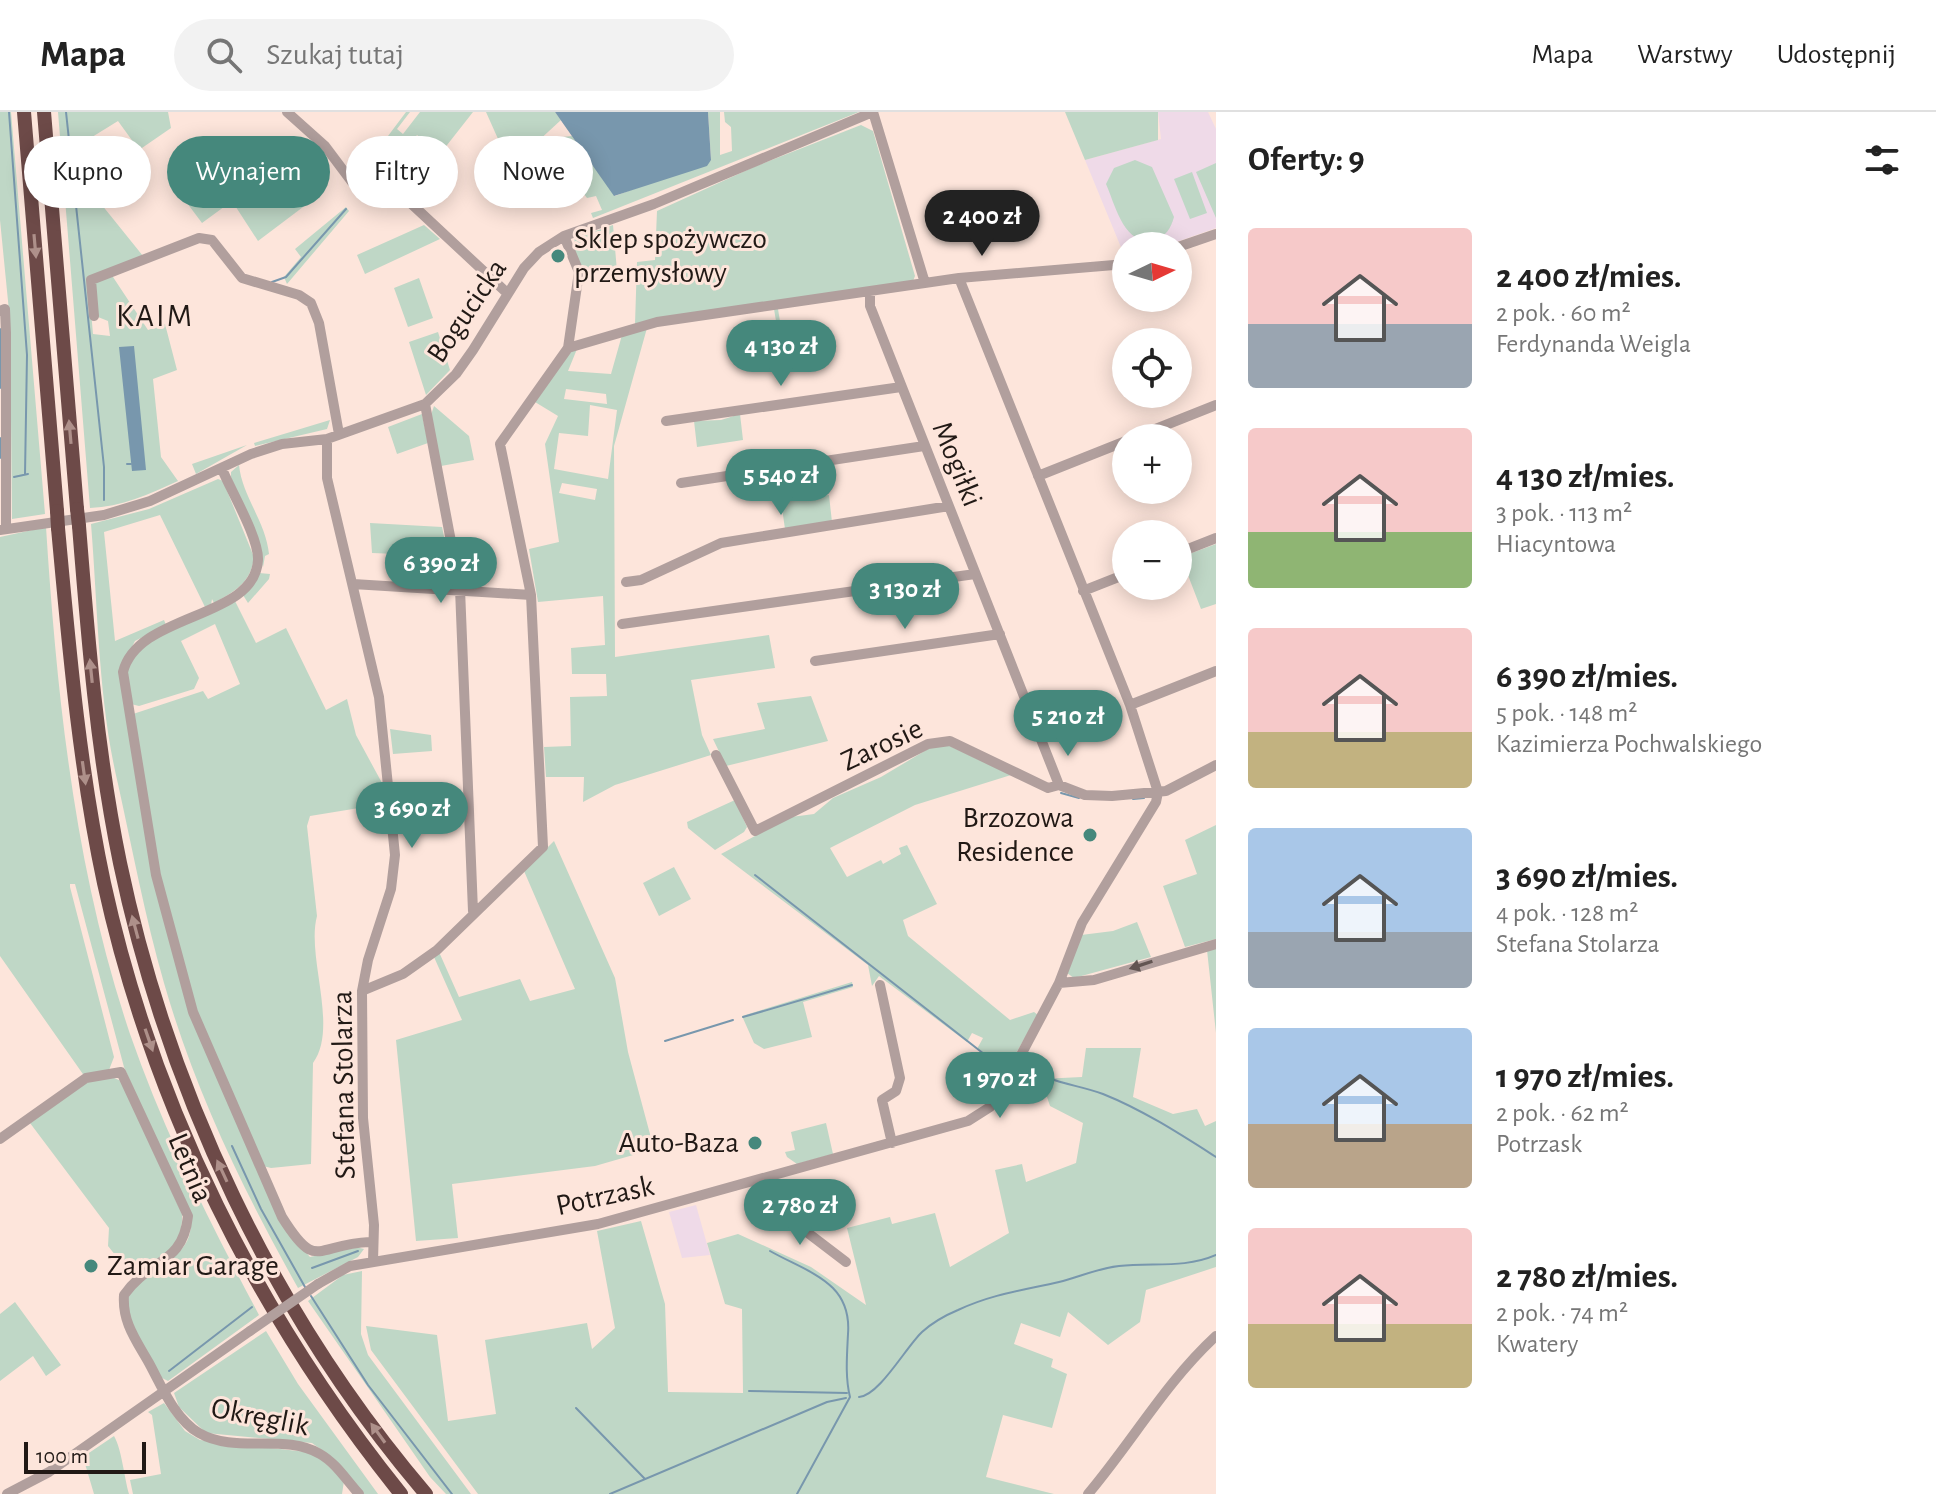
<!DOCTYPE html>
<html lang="pl">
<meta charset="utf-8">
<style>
:root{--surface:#fff;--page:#f2f2f2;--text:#222;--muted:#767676;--line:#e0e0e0;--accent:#45887c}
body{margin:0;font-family:"Alegreya Sans",sans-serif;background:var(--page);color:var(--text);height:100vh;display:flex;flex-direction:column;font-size:30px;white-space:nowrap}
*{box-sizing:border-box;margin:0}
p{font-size:26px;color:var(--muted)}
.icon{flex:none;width:44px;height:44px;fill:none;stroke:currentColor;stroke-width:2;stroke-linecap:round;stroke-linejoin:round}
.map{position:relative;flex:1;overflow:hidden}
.panel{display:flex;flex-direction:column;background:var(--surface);width:720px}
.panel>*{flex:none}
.hud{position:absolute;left:24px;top:24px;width:760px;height:72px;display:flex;gap:16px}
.needle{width:52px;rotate:85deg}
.controls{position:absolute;left:1112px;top:120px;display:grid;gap:16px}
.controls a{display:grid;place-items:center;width:80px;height:80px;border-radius:50%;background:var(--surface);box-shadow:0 4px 20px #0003;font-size:40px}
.scale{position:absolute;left:24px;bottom:20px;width:122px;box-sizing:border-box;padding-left:8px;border:4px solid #211915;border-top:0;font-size:22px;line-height:28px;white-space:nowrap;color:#211915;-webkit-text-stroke:6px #fde5db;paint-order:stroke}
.price{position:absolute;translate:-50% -68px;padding:0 18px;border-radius:28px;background:var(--accent);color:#fff;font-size:26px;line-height:52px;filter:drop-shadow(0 2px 4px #0008)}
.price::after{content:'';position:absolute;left:50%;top:48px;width:24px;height:18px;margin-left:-12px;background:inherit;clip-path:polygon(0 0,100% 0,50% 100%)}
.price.current{background:#222;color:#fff}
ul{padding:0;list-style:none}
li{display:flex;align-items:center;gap:24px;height:200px;padding:0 32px}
li span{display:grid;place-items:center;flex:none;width:224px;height:160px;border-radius:8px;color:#555}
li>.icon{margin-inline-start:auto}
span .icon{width:96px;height:96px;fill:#fffc;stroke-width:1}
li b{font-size:34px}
h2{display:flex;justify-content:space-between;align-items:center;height:96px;padding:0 32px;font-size:34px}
.pill{padding:0 28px;border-radius:36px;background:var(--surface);box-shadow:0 4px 20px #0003;font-size:28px;line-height:72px}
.pill.current{background:var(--accent);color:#fff}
header{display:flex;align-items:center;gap:48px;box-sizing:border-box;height:112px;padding:0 40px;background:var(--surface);border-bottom:2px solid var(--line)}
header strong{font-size:38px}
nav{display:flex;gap:44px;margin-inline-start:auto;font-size:28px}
.search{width:560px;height:72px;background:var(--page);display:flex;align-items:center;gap:20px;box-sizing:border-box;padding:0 28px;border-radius:44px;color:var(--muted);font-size:30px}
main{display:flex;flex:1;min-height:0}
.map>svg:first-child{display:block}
.education{fill:#efdae8}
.green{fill:#bfd7c6;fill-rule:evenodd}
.water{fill:#7897ad}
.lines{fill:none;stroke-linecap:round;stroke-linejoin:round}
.stream{stroke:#7897ad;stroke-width:2}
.minor{stroke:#b19f9d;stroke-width:10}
.highway{stroke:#6d4a48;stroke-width:14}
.minor-bridge{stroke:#b19f9d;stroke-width:10}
.highway-bridge{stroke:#6d4a48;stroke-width:14}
.oneway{fill:#ae908a}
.oneway2{fill:#625552}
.poi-dot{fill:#45887c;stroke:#fde5db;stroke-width:3}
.labels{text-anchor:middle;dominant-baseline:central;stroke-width:6;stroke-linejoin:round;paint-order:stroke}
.poi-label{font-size:30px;fill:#211915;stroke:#fde5db;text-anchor:start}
.street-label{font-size:30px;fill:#211915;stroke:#fde5db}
.neighbourhood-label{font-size:32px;letter-spacing:2px;fill:#211915;stroke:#fde5db}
</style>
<header>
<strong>Mapa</strong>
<div class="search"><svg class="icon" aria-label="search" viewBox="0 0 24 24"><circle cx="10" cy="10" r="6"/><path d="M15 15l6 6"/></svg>Szukaj tutaj</div>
<nav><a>Mapa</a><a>Warstwy</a><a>Udostępnij</a></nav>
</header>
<main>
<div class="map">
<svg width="1216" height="1382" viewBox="0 0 1216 1382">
<rect width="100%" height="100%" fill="#fde5db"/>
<!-- education -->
<path class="education" d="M1158,0H1208L1216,17V116L1165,134H1126L1125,145L1085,48L1161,27Z
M696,1093L710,1143L682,1146L669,1100Z"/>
<!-- green -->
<path class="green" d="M0,0H11L45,402L12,407L10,209L0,108Z
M58,0H168L171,16L139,38L118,9L84,30L89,77L143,144L88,165L93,222L110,224L108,209L98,205L94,168L111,162L148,218L165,212L177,258L153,267L161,345L178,369C150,382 121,395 90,396Z
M406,0H410L397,17L403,22L420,0H473L440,42L417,23L401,44L382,32Z
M486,0H555L561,8L523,43C532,52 542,71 539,84H534L507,47Z
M708,0H720V43L732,39L731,15L725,10L724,0H859L593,106L591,101L602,98L596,84L587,86L550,37L562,25L572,24L615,84L711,48Z
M1065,0H1158V28L1085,48Z
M861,13L873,19L915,164L913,169L635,212L637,150L655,148L657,99L756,54Z
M287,48L315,86L258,129L232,89L202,111L181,83L219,62L233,88Z
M1135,48L1152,55L1174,105C1171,116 1166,125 1154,128C1124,135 1115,92 1106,72L1114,56Z
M1216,51V106L1196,60Z
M1192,60L1207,101L1190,107L1174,67Z
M346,95L349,99L287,172L284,165L301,145L295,137Z
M424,113L440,127L365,162L357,143Z
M613,113L617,159L583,162L573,136L575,126Z
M419,166L433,206L408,215L394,176Z
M774,197H778L783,228L809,224L814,253L784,257Z
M647,216L614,334L615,545L769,523L775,556L691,568L702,623L711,643L615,673L583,690L584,665H546L544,635L571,634L570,585L607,584L606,562H572L571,536L605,533L603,484L538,490L529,437L559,430L545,332L558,304L535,290L571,239L577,237L568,259L611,262L622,223ZM566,277L606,282L607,292L564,287ZM590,293L617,298L608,367L554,357L559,321L588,324ZM562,371L597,377L595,388L559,381Z
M438,220L450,258L426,283L409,230Z
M434,294L469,324L474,348L441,354L431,303Z
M422,302L428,331L397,342L388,315Z
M740,302L743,328L697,335L694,309L721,308Z
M330,308L327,317L255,334L254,331Z
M247,333L196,362L192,352Z
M239,353C242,384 266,410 269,442L265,444L263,455L231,365V360Z
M218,367L223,369L254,445C251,471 235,479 214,491L212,487L211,493L205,495L160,403L104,420L115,529L164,508L166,513L135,529L119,560L144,707L191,902L279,1109L310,1145L356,1135L364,1137L358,1145L298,1176C243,1078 195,979 164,871C145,805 132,735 118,672C98,588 98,497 91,412L149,397Z
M829,383L832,410L785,417L781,389Z
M370,411L442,415L448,444L372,441Z
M46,415C57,586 75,759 130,922C164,1020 210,1111 259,1203L168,1269L160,1265C150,1248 136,1229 129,1210C109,1156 199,1160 190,1106L124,955L75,772H70V775L114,945L109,958L85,965L0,844V425Z
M1216,432V492L1201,497L1181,445Z
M259,461L270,462L269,467L248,491L243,483Z
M234,487L256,531L286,516L326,598L347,587L356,623L382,671V683L358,687L359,696L310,704L307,714L317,804C306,845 339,915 313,951L311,1052L271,1056L263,1054L194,893L159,762L133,602L203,579L208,587L240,572L215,512L181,529L199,566L194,577L139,594L131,592C128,580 124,566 128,554C140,523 205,501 234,487Z
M811,584L828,629L726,654L713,627L765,617L757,591Z
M390,617L431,623L432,639L393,642Z
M933,634H950L1011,663L915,693L830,736L847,765L881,748L883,752L901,742L899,736L907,733L937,792L903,808L908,824L1010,908L1034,900L1038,903L1015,943L985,942L977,937L983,926L972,921L967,930L879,864L872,874L868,853L721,742L791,705L814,702L833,686L881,665Z
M735,688L747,715L744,720L715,738L688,716L687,710Z
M1216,713V827L1185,835L1163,774L1197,762L1185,728Z
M554,729L615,866L628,940L654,1037L595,1054L452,1072L458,1126L416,1129L396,928L462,908L434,845L439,840L459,885L520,867L530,889L575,877L524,759Z
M674,755L691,787L659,804L643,771Z
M1137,810L1151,845L1074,866L1067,861L1081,823L1113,819Z
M1216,836V921L1207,838Z
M852,870L853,875L803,890L812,925L764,937L754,931L742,904Z
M1086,936H1141L1133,985L1173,1002L1197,997L1205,1014L1216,1009V1155L1146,1178L1140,1210L1108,1233L1068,1200L1060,1225L1021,1211L1014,1232L1053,1247L1051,1255L1067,1262L1052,1316L1003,1303L986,1365L1054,1382H478L371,1238L366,1214L437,1223L448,1309L496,1302L485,1228L587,1211L592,1237L615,1216L597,1119L641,1109L665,1192L668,1280L743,1281L742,1197L725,1192L707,1131L738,1122L811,1155L866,1193L847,1116L890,1105L892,1112L935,1101L950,1155L1009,1121L995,1058L1022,1052L1026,1070L1076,1051L1083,1011L1050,994L1041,967L1082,965Z
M112,965L121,969L182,1102C184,1137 158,1148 132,1164L108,1134L109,1116L30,1011L92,967Z
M826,1011L833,1042L797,1052L787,1045L785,1040L795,1038L791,1020Z
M362,1159L361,1222L368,1243L471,1382H446L430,1365L308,1189L343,1163Z
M15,1190L61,1253L46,1264L33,1244L0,1269V1202Z
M266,1219L298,1272L378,1382H362L330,1344L312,1331L206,1321L179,1295L174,1281Z
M164,1291L185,1319L200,1328L315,1341L344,1369L342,1382H133L130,1368L161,1362L152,1303L148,1300Z
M114,1324C122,1338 124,1365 129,1382H94L83,1345Z"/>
<!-- water -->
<path class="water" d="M555,0H708L711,48L707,54L614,84Z
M134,234L146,358L132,359L119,235Z"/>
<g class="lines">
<!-- stream -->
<path class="stream" d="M9,0L27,243L25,362
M66,0L104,355V388
M272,170L286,165L346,97
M0,217L1,276
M0,346L1,326
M127,352H131
M14,365L28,362
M1061,681L1079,686
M1133,687L1144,686
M755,763L984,942L1014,944
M743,905L852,873
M665,929L733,908
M1024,951C1048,972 1073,971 1103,982C1143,998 1180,1022 1216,1045
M232,1034L261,1097L305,1175
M770,1139C809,1161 852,1170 848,1222C847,1243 845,1265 850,1285L797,1382
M312,1156L358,1139
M311,1184L368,1273L452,1382
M169,1259L252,1195
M749,1279L847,1281
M859,1285C879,1284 906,1235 922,1220C932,1211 946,1203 958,1198C992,1182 1024,1178 1059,1170C1079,1165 1099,1156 1119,1154C1152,1150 1184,1157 1216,1143
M576,1296L645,1367
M610,1382L827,1290L846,1286"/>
<!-- minor -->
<path class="minor" d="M287,0L325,34L352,70L388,77L403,84L506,180
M873,0L925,171
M1178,135L1216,122
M870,180V194L1059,673
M0,199L5,197L6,221V416
M94,204L91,168L199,126L212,128L242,166L299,183L311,191L319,211L339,322
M568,236L657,210L959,166L1126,152
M425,292L460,477L473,799
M666,309L901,275
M1133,326L1216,293
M327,327V366L379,585L395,743L391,777L368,848L362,879L363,1006L374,1113L373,1149
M222,357C231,379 259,426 258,448C255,508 138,500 123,560L156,763L193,900L282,1105C317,1161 315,1132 370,1130
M1038,364L1126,329
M681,371L924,334
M0,418L104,403L150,389L251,342L282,332L327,327L425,292L456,262L473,238L524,156L539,140L564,124L654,92L873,0
M1178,441L1216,426
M626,470L641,468L721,431L949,394
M353,472L531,483
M1083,479L1126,462
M622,512L975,462
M815,549L1000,522
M1130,593L1216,559
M716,643L755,719L928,632L950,629L1048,676L1059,673L1085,683L1112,684L1166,679L1216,653
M1059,871L1094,868L1216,832
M880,873L900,966L896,979L882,988L892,1031
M362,879L403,862L437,838L543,735L531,483L500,332L568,236L579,160L564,124
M0,1027L86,966L121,960L188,1104C183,1153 149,1147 124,1183C122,1210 136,1228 149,1251C162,1275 175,1307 199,1321C235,1342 285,1321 320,1342C336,1351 347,1369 359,1382
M763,1068L787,1105L846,1150
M318,1172L350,1154L598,1112L968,1009L990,995L1003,977L1059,871L1082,811L1156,690L1158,680L1130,593L959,166
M7,1382L49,1360L250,1219
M1088,1382C1132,1330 1166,1270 1216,1224"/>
<!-- highway -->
<path class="highway" d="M24,0L57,399
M44,0L77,397
M79,414C88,527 97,640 120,751C168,980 274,1204 426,1382
M58,416C69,535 79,654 104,771C153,995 258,1204 401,1382"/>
<!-- minor-bridge -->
<path class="minor-bridge" d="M250,1219L318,1172"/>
<!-- highway-bridge -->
<path class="highway-bridge" d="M77,397L79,414
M57,399L58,416"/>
</g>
<!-- one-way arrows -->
<defs><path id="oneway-solid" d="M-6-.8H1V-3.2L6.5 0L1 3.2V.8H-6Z" transform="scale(2)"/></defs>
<g class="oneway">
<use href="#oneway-solid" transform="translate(35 134) rotate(85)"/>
<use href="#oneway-solid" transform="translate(70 320) rotate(-95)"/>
<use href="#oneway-solid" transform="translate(91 559) rotate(-96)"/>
<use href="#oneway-solid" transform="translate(84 661) rotate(82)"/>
<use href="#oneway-solid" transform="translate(135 815) rotate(-105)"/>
<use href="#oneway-solid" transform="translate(149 928) rotate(71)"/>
<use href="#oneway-solid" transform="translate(222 1059) rotate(-115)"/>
<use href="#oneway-solid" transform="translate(378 1321) rotate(-126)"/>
</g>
<use class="oneway2" href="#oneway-solid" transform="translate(1141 853) rotate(162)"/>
<!-- markers -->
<g class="poi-dot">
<circle cx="558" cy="144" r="8"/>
<circle cx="1090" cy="723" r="8"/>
<circle cx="755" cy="1031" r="8"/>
<circle cx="91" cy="1154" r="8"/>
</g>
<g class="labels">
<!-- poi labels -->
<g class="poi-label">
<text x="574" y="127">Sklep spożywczo<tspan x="574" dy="34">przemysłowy</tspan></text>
<text x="1074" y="706" text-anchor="end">Brzozowa<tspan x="1074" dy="34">Residence</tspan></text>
<text x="739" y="1031" text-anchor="end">Auto-Baza</text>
<text x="107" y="1154">Zamiar Garage</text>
</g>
<!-- street labels -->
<g class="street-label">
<text transform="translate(467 199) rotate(-56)">Bogucicka</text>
<text transform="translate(957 352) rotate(68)">Mogiłki</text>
<text transform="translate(882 633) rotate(-25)">Zarosie</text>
<text transform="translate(344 973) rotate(-91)">Stefana Stolarza</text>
<text transform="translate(190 1056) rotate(67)">Letnia</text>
<text transform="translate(605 1084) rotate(-12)">Potrzask</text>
<text transform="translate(260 1305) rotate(11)">Okręglik</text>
</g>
<!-- neighbourhood labels -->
<g class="neighbourhood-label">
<text x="155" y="204">KAIM</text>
</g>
</g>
</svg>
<div class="controls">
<a><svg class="needle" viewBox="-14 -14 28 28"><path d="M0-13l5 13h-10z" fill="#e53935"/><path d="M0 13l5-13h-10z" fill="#767676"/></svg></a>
<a><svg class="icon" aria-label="locate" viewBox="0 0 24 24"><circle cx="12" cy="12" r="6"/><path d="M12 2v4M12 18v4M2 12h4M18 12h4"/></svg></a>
<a>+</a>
<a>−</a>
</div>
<div class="scale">100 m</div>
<b class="price current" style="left:982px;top:146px">2 400 zł</b>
<b class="price" style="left:781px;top:276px">4 130 zł</b>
<b class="price" style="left:781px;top:405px">5 540 zł</b>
<b class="price" style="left:441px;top:493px">6 390 zł</b>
<b class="price" style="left:905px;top:519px">3 130 zł</b>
<b class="price" style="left:1068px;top:646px">5 210 zł</b>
<b class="price" style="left:412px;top:738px">3 690 zł</b>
<b class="price" style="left:1000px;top:1008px">1 970 zł</b>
<b class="price" style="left:800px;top:1135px">2 780 zł</b>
<div class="hud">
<a class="pill">Kupno</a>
<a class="pill current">Wynajem</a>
<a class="pill">Filtry</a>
<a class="pill">Nowe</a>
</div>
</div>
<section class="panel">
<h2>Oferty: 9<svg class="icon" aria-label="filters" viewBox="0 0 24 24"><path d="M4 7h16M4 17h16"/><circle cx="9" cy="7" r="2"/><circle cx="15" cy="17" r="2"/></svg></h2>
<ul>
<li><span style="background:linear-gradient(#f6c9c9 60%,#9aa5b1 0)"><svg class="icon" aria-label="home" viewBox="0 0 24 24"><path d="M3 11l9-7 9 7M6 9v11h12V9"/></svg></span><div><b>2 400 zł/mies.</b><p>2 pok. · 60 m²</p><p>Ferdynanda Weigla</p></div></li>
<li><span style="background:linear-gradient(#f6c9c9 65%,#8fb573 0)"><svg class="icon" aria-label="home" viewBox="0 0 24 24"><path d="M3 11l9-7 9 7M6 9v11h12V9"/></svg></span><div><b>4 130 zł/mies.</b><p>3 pok. · 113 m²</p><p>Hiacyntowa</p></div></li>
<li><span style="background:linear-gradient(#f6c9c9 65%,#c2b280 0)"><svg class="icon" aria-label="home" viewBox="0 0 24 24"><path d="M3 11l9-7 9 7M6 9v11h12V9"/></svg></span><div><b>6 390 zł/mies.</b><p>5 pok. · 148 m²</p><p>Kazimierza Pochwalskiego</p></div></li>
<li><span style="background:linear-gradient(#a9c7e8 65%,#9aa5b1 0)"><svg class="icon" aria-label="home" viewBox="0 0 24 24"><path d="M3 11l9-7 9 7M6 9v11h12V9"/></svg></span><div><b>3 690 zł/mies.</b><p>4 pok. · 128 m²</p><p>Stefana Stolarza</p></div></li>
<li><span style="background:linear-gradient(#a9c7e8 60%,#b9a48a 0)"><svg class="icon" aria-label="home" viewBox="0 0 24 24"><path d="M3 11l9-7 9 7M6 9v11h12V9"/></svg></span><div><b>1 970 zł/mies.</b><p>2 pok. · 62 m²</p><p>Potrzask</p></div></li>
<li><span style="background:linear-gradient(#f6c9c9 60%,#c2b280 0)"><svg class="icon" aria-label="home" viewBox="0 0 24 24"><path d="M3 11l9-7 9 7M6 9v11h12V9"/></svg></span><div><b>2 780 zł/mies.</b><p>2 pok. · 74 m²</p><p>Kwatery</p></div></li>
</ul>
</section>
</main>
